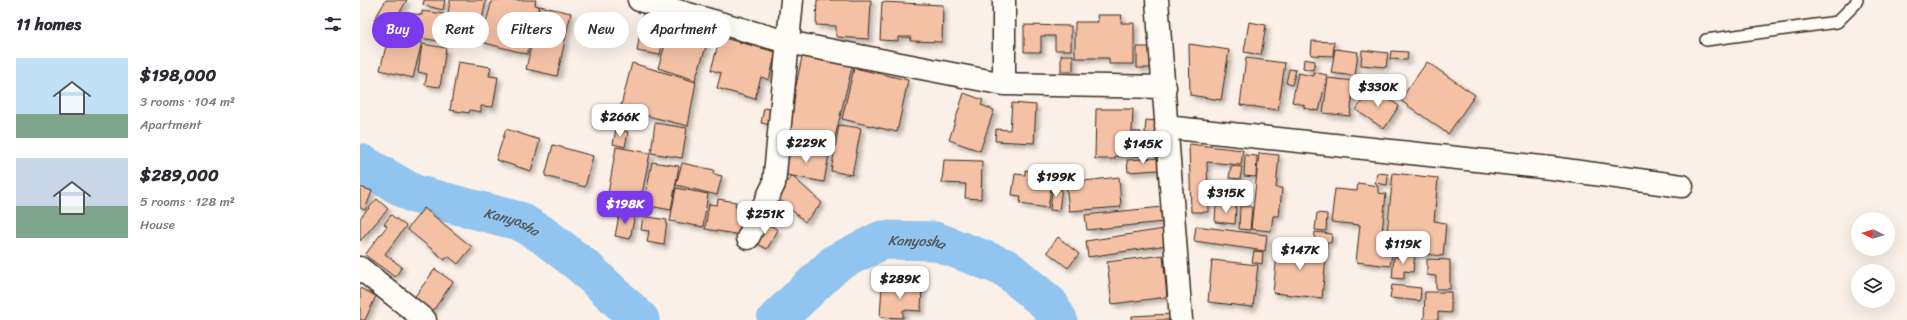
<!DOCTYPE html>
<meta charset="utf-8">
<style>
:root{--surface:#fff;--page:#f2f2f3;--text:#2b2b33;--muted:#7c7c81;--accent:#7c3aed}
body{margin:0;font-family:Sriracha,sans-serif;background:var(--page);color:var(--text);height:100vh;display:flex;flex-direction:column;font-size:15px;white-space:nowrap}
*{box-sizing:border-box;margin:0}
p{font-size:13px;color:var(--muted)}
.icon{flex:none;width:22px;height:22px;fill:none;stroke:currentColor;stroke-width:2;stroke-linecap:round;stroke-linejoin:round}
.map{position:relative;flex:1;overflow:hidden}
.panel{display:flex;flex-direction:column;background:var(--surface);width:360px}
.panel>*{flex:none}
.hud{position:absolute;left:12px;top:12px;width:380px;height:36px;display:flex;gap:8px}
.needle{width:26px;rotate:275deg}
.buttons{position:absolute;left:1491px;top:212px;display:grid;gap:8px}
.buttons a{display:grid;place-items:center;width:44px;height:44px;border-radius:50%;background:var(--surface);box-shadow:0 4px 16px #0002;font-size:20px}
.price{position:absolute;translate:-50% -34px;padding:0 9px;border-radius:8px;background:#fff;color:#222;font-size:13px;line-height:26px;filter:drop-shadow(0 1px 2px #0008)}
.price::after{content:'';position:absolute;left:50%;top:24px;width:12px;height:9px;margin-left:-6px;background:inherit;clip-path:polygon(0 0,100% 0,50% 100%)}
.price.selected{background:var(--accent);color:#fff}
ul{padding:0;list-style:none}
li{display:flex;align-items:center;gap:12px;height:100px;padding:0 16px}
li span{display:grid;place-items:center;flex:none;width:112px;height:80px;border-radius:0px;color:#555}
li>.icon{margin-inline-start:auto}
span .icon{width:48px;height:48px;fill:#fffc;stroke-width:1}
li b{font-size:17px}
h2{display:flex;justify-content:space-between;align-items:center;height:48px;padding:0 16px;font-size:17px}
.chip{padding:0 14px;border-radius:18px;background:var(--surface);box-shadow:0 4px 16px #0002;font-size:14px;line-height:36px}
.chip.selected{background:var(--accent);color:#fff}
main{display:flex;flex:1;min-height:0}
.map>svg:first-child{display:block}
.lines{fill:none;stroke-linecap:round;stroke-linejoin:round}
.river{stroke:#91c4ee;stroke-width:39}
.building{fill:#f4c1a5;stroke:#3b2a1e;filter:url(#shadow)}
.lane-casing{stroke:#3b2a1e;stroke-width:14}
.street-casing{stroke:#3b2a1e;stroke-width:25}
.lane{stroke:#fdfcf7;stroke-width:11}
.street{stroke:#fdfcf7;stroke-width:22}
.labels{text-anchor:middle;dominant-baseline:central;stroke-width:3;stroke-linejoin:round;paint-order:stroke}
.water-label{font-size:14px;font-style:italic;fill:#55585c;stroke:#fdfcf7}
</style>
<main>
<section class="panel">
<h2>11 homes<svg class="icon" aria-label="filters" viewBox="0 0 24 24"><path d="M4 7h16M4 17h16"/><circle cx="9" cy="7" r="2"/><circle cx="15" cy="17" r="2"/></svg></h2>
<ul>
<li><span style="background:linear-gradient(#bfe0f5 70%,#7fa58c 0)"><svg class="icon" aria-label="home" viewBox="0 0 24 24"><path d="M3 11l9-7 9 7M6 9v11h12V9"/></svg></span><div><b>$198,000</b><p>3 rooms · 104 m²</p><p>Apartment</p></div></li>
<li><span style="background:linear-gradient(#c9d6e8 60%,#7fa58c 0)"><svg class="icon" aria-label="home" viewBox="0 0 24 24"><path d="M3 11l9-7 9 7M6 9v11h12V9"/></svg></span><div><b>$289,000</b><p>5 rooms · 128 m²</p><p>House</p></div></li>
</ul>
</section>
<div class="map">
<svg width="1547" height="320" viewBox="0 0 1547 320">
<defs>
<filter id="shadow"><feDropShadow dx="3.5" dy="3.5" stdDeviation="2" flood-color="#0004"/></filter>
</defs>
<rect width="100%" height="100%" fill="#fbf0e7"/>
<filter id="ink" filterUnits="userSpaceOnUse"><feTurbulence type="fractalNoise" baseFrequency=".025" numOctaves="2"/><feDisplacementMap in="SourceGraphic" scale="8" xChannelSelector="R" yChannelSelector="G"/><feConvolveMatrix kernelMatrix="1 2 1 2 8 2 1 2 1" color-interpolation-filters="sRGB"/></filter>
<g filter="url(#ink)">
<g class="lines">
<!-- river -->
<g class="river">
<path id="s1" d="M0,163L54,194L159,221L183,235L224,267L280,320"/>
<path id="s2" d="M416,320L476,263L522,240L575,241L646,268L689,304L698,320"/>
</g>
</g>
<!-- building -->
<path class="building" d="M26,0H47L30,29L14,20Z
M64,0H85L83,10L63,5Z
M90,0H126L122,20L88,14Z
M132,0H176L175,5L179,6L167,54L121,42Z
M457,0H511L509,39L476,37V26L456,25Z
M522,2L583,5L582,42L550,41L551,37H538V41L520,40Z
M180,6L211,13L197,76L166,69Z
M62,11L84,14L83,18L107,21L104,38L88,36L87,42L38,35L41,12L62,15Z
M283,14L307,18L300,55L277,51Z
M737,15H762L761,23H774V64H749V58H715V22H738Z
M889,22L906,25L901,55L884,52Z
M664,25L711,26V50H695V36H681V52H664Z
M309,32L347,44L335,80L298,68Z
M29,34L62,42L53,78L20,70Z
M360,37L416,52L409,80L401,77L395,99L357,88L361,73L351,70Z
M952,41L974,42L973,56L951,55Z
M62,44L86,48L80,87L65,85L67,74L58,72Z
M829,44L869,50L861,100L830,95Z
M444,47L494,59L474,141L427,129Z
M777,47H795V68H777Z
M975,49L998,52L995,76L971,73Z
M1002,50L1028,53L1026,67L1001,65Z
M1031,51L1048,52L1047,60L1030,59Z
M701,55H713V71H701Z
M886,58L925,63L918,110L880,105Z
M944,59L955,61L953,70L943,68Z
M98,62L131,67L129,76L138,77L133,107L121,106V112L110,110L109,113L90,110Z
M1067,62L1115,95L1088,134L1040,100Z
M272,63L336,82L328,126L260,109Z
M494,68L548,80L537,132L482,119Z
M929,69L936,70L932,85L926,83Z
M954,72L967,75L959,111L944,108V105L932,102L938,73L954,76Z
M968,78L994,81L990,116L963,113Z
M1011,87L1039,106L1024,129L996,110Z
M604,93L623,100L621,105L634,110L620,151L589,140Z
M652,103L676,105L674,143L635,141L636,129L650,130Z
M404,108L419,110L416,126L401,123Z
M736,109H773L772,132H781L780,156H755V159H735Z
M786,120L798,121L796,135L785,133Z
M295,123L327,128L322,158L291,153Z
M479,125L501,128L492,175L471,171Z
M146,129L180,140L171,171L136,160Z
M256,129L268,132L265,147L253,144Z
M829,144L883,150L881,165L847,162L848,212H831Z
M193,145L233,156L225,187L185,176Z
M428,146L469,154L464,182L422,174Z
M256,147L290,153L281,199L248,194Z
M899,153L919,155L916,188H922L919,216H913L911,231L891,229Z
M885,155L897,156L896,177L884,176Z
M798,158L799,170L768,172L767,160Z
M584,160L622,161L621,199L605,198L606,184L582,183Z
M292,162L319,166L311,210L284,205Z
M322,163L354,170L353,174L362,176L357,195L316,185Z
M871,166L882,167L880,179L869,178Z
M665,170L693,174L688,208L660,204L661,196L652,195L655,174L665,175Z
M1017,173L1028,174L1027,185L1015,183Z
M1033,173L1078,178L1074,221L1086,223L1083,256L1056,253L1057,246L1026,243Z
M432,176L462,203L445,222L415,195Z
M759,177L761,207L709,211L706,183Z
M998,183L1018,186V193L1026,194L1021,242L1042,244L1041,255L1032,254L1030,266L996,262L1000,225L971,222L975,189L997,191Z
M693,185L702,186L699,211L690,210Z
M0,187L12,191L5,210L0,208Z
M316,188L348,194L343,227L310,221Z
M17,199L28,209L0,241V218Z
M358,199L376,202L375,207L385,209L381,235L345,229L349,204L357,205Z
M856,204L876,205L875,224L855,222Z
M880,206L892,207L890,230L879,229Z
M802,207L803,222L727,230L725,215Z
M64,208L112,247L98,264L88,256L85,260L47,229Z
M260,211L275,214L270,239L255,236Z
M957,213L967,214L966,231L955,230Z
M31,215L46,226L25,254L42,267L35,277L5,255L27,226L24,224Z
M283,216L307,220L304,245L287,242L289,231L281,230Z
M403,221L418,230L407,249L392,241Z
M836,226L907,235L905,251L834,241Z
M804,229L807,245L728,257L726,241Z
M955,232L972,234L971,243L954,241Z
M698,237L719,254L708,268L687,252Z
M954,244L967,245L962,298L913,293L918,245L954,249Z
M894,251L903,252L902,264L892,262Z
M1044,252L1055,253L1053,272L1044,271V279L1032,278L1034,257H1043Z
M803,255L807,297L752,304L747,262Z
M1067,259L1090,260V289H1076V276L1067,275Z
M852,260L898,265L893,307L848,302Z
M75,269L93,282L72,312L53,299Z
M522,285L562,287L561,311L543,310V318L520,317Z
M1032,285L1061,288L1060,301L1030,298Z
M0,288L16,296L5,320H0Z
M1065,292H1091V313L1078,312V320H1064Z
M813,314L814,320H772V316Z"/>
<g class="lines">
<!-- lane casing -->
<g class="lane-casing">
<path id="lane" d="M1346,40L1477,22L1495,4L1497,0"/>
</g>
<!-- street casing -->
<g class="street-casing">
<path id="street" d="M279,0L427,42L644,84L805,87
M644,0V84
M797,0L821,320
M806,127L1191,168L1322,186
M388,238L414,184L432,0
M0,268L65,320"/>
</g>
<!-- lane -->
<use href="#lane" class="lane"/>
<!-- street -->
<use href="#street" class="street"/>
</g>
</g>
<g class="labels">
<!-- water labels -->
<g class="water-label">
<text stroke="none"><textPath href="#s1" startOffset="164">Kanyosha</textPath></text>
<text stroke="none"><textPath href="#s2" startOffset="169">Kanyosha</textPath></text>
</g>
</g>
</svg>
<div class="buttons">
<a><svg class="needle" viewBox="-14 -14 28 28"><path d="M0-13l5 13h-10z" fill="#e53935"/><path d="M0 13l5-13h-10z" fill="#7c7c81"/></svg></a>
<a><svg class="icon" aria-label="layers" viewBox="0 0 24 24"><path d="M12 4l9 5-9 5-9-5zM3 14l9 5 9-5"/></svg></a>
</div>
<b class="price" style="left:1018px;top:108px">$330K</b>
<b class="price" style="left:260px;top:138px">$266K</b>
<b class="price" style="left:446px;top:164px">$229K</b>
<b class="price" style="left:783px;top:165px">$145K</b>
<b class="price" style="left:696px;top:198px">$199K</b>
<b class="price" style="left:866px;top:214px">$315K</b>
<b class="price selected" style="left:265px;top:225px">$198K</b>
<b class="price" style="left:405px;top:235px">$251K</b>
<b class="price" style="left:1043px;top:265px">$119K</b>
<b class="price" style="left:940px;top:271px">$147K</b>
<b class="price" style="left:540px;top:300px">$289K</b>
<div class="hud">
<a class="chip selected">Buy</a>
<a class="chip">Rent</a>
<a class="chip">Filters</a>
<a class="chip">New</a>
<a class="chip">Apartment</a>
</div>
</div>
</main>
